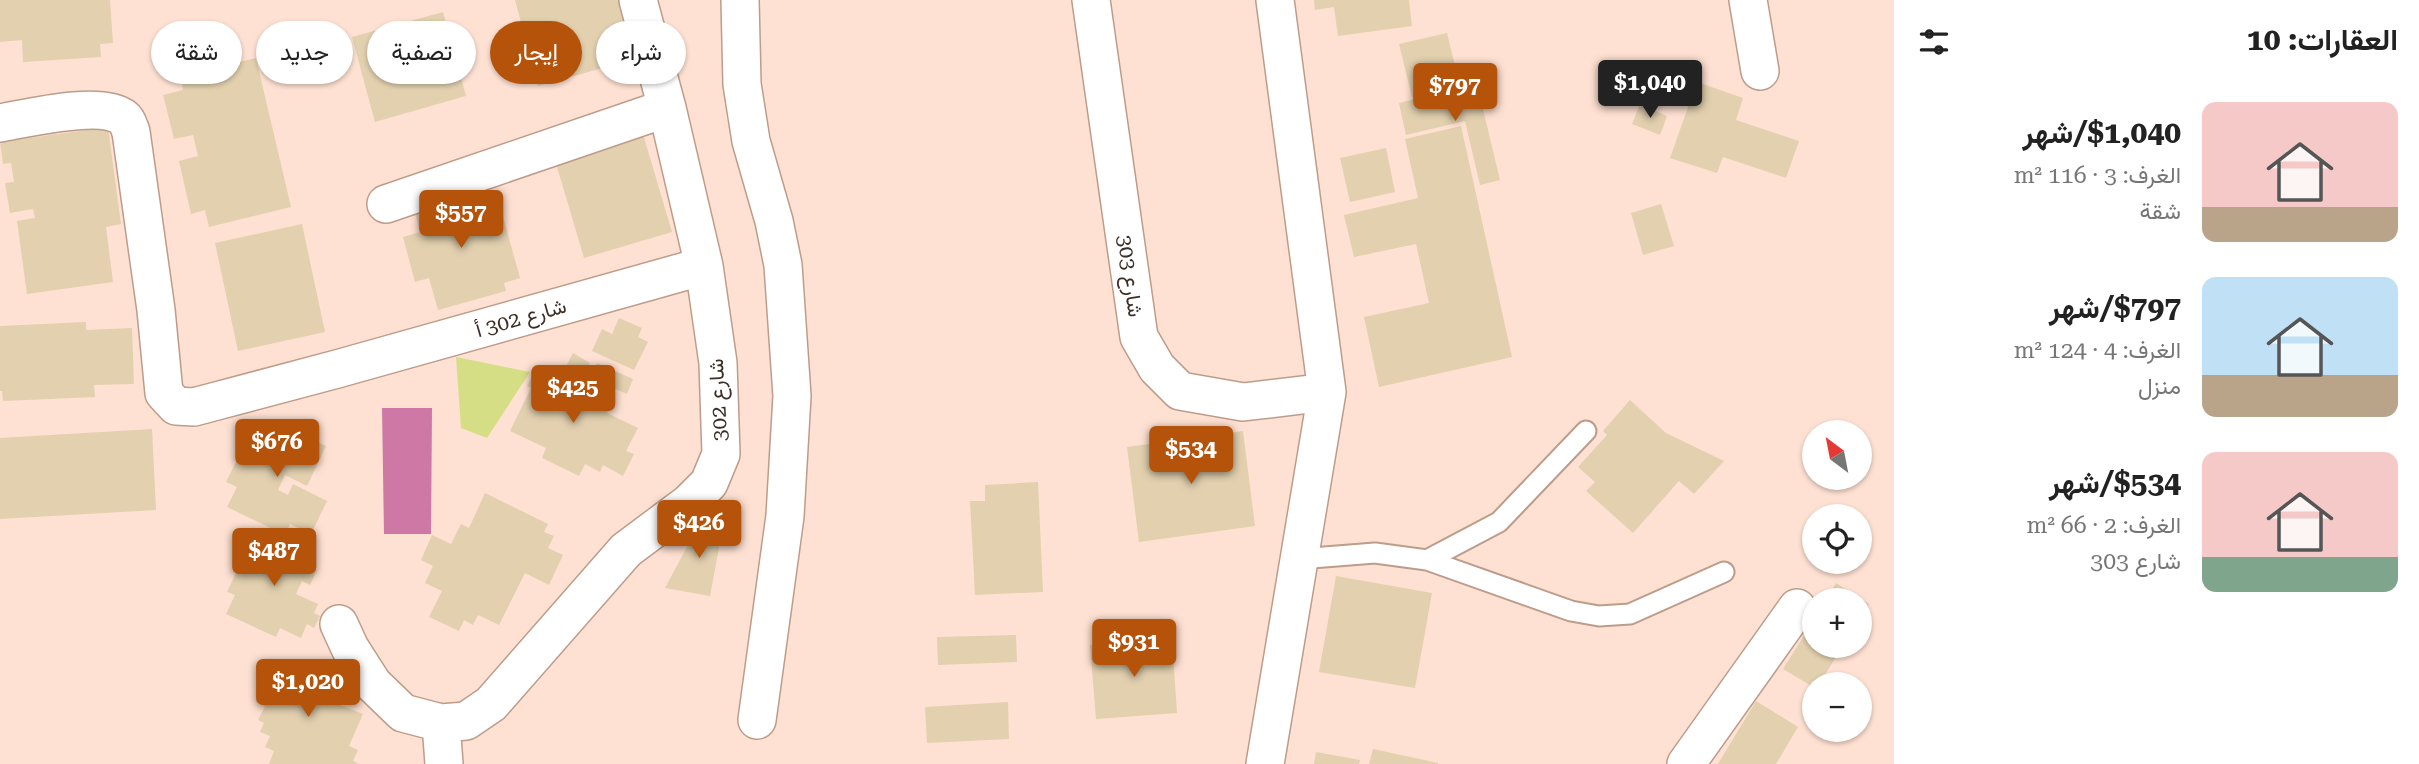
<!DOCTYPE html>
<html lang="ar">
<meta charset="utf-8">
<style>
:root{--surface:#fff;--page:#f2f2f2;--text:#222;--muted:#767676;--accent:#b45309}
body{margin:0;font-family:"Roboto Serif",Vazirmatn,serif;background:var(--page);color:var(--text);direction:rtl;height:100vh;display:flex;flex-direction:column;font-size:26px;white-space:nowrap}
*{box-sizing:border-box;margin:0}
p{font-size:23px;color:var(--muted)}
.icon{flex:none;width:38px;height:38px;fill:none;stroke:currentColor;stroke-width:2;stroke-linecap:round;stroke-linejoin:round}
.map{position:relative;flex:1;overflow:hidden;direction:ltr}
.sheet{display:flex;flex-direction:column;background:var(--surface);width:525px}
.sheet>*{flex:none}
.banner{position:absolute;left:21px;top:21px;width:665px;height:63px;direction:rtl;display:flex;gap:14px}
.needle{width:46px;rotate:328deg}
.buttons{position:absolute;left:1802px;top:420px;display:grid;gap:14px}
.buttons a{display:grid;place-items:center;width:70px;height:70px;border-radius:50%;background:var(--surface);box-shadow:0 2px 5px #0004;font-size:35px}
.price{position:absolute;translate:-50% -60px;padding:0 16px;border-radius:7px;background:var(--accent);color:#fff;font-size:23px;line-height:46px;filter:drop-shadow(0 2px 4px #0008)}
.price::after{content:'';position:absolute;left:50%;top:42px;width:21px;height:16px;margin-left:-10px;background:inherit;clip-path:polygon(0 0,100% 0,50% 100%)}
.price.selected{background:#222;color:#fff}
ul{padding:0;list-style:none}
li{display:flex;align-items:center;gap:21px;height:175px;padding:0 21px}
li span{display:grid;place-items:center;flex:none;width:196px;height:140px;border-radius:14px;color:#555}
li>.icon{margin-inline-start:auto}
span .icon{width:84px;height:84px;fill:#fffc;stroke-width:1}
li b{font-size:30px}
h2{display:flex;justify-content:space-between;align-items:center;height:84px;padding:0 21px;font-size:30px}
.chip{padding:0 24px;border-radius:32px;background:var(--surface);box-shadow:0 2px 5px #0004;font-size:24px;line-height:63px}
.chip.selected{background:var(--accent);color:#fff}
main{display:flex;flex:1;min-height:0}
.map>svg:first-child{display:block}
.green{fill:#d5de85}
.water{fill:#cd78a5}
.building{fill:#e2d0af}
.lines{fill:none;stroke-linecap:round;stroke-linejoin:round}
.service-casing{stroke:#bd9c8a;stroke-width:23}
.minor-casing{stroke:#bd9c8a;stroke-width:40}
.service{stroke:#fff;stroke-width:19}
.minor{stroke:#fff;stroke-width:37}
.labels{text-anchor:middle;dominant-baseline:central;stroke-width:5;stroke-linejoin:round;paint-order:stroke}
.street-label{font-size:21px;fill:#3c2f27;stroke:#fff}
</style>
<main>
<section class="sheet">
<h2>العقارات: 10<svg class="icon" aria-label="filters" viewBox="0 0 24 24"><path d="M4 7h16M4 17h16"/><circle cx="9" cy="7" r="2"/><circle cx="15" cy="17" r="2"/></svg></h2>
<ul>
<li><span style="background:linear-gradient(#f6c9c9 75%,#b9a48a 0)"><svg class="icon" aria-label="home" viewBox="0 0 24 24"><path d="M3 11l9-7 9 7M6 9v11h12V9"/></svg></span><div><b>$1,040/شهر</b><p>الغرف: 3 · 116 m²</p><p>شقة</p></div></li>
<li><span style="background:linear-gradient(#bfe0f5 70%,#b9a48a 0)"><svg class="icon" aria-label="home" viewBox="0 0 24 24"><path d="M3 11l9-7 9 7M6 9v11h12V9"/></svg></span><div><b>$797/شهر</b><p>الغرف: 4 · 124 m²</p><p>منزل</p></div></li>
<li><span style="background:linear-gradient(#f6c9c9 75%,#7fa58c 0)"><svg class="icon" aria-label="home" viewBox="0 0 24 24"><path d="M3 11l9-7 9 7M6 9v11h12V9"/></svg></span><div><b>$534/شهر</b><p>الغرف: 2 · 66 m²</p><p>شارع 303</p></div></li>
</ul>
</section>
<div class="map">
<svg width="1894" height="764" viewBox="0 0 1894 764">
<rect width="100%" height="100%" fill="#fee1d2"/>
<!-- green -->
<path class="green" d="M456,357L530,372L487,438L461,428Z"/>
<!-- water -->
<path class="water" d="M382,408H432L431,534H384Z"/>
<!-- building -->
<path class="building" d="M0,0H110L113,43L100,44L101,57L23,62L22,40L0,42Z
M515,0H620L635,59L538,86Z
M1314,0H1409L1412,26L1338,36L1334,7L1315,10Z
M443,12L466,96L375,122L352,37Z
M1447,33L1460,86L1412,97L1399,44Z
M256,58L291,207L209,227L205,210L191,214L179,161L198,156L193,135L174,139L163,95L183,90L180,76Z
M1697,82L1743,98L1736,120L1799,141L1786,178L1723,157L1717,173L1670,158Z
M1477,84L1500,180L1480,185L1465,121L1406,135L1399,103Z
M1640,104L1667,116L1660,135L1632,124Z
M1461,126L1512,357L1379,387L1364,317L1429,303L1416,244L1354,257L1344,215L1418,198L1405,139Z
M108,127L121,224L106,227L113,282L27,294L17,221L35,218L33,209L10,213L5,183L14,182L11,163L3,164L0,142Z
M643,134L672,232L584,258L555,160Z
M1386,148L1395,192L1350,202L1340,158Z
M468,189L473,210L499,202L520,278L504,283L506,291L438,310L429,278L415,282L403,237L420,232L413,204Z
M1661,204L1674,246L1643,255L1631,213Z
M302,224L325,332L238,351L215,243Z
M619,318L642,328L638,337L648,342L634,370L592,351L602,329L612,334Z
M86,322V330L132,328L134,384L94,385L95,397L3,401L2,391H0V326Z
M573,353L590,363L583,375L566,366Z
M597,363L633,379L627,394L590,378Z
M546,366L598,391L595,397L611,405L607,413L638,428L626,451L634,454L623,476L603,465L600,472L585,464L579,476L542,458L546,448L510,431L531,388L527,386L534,373L541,376Z
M1630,400L1666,433L1724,461L1694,494L1679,481L1633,533L1586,491L1595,482L1578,467L1607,435L1603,431Z
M271,420L326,446L307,486L285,475L278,490L288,495L293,484L327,501L311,534L290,524L285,535L227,507L237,487L226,482L238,458L249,463L252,458L236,450L249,425L265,433Z
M152,429L156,510L0,519V438Z
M1243,431L1255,526L1139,542L1127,447Z
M1038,482L1043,592L975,595L970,501H985V485Z
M485,493L548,524L544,532L554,536L548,548L563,555L549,585L525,573L499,625L478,615L473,625L464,620L459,631L429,617L442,591L425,583L433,566L421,560L432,535L451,544L461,524L469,528Z
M702,519L724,521L710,596L665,588Z
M276,533L294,541L292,546L315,557L310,567L317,570L310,585L302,581L296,594L318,604L314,613L320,616L314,628L307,624L301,638L280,628L276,637L226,614L235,595L227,592L252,539L270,547Z
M1336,576L1432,593L1415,688L1319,672Z
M1836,583L1869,604L1860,618V600H1826Z
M1815,618V646H1843L1819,684H1815V688L1783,669Z
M1016,635L1017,662L938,665L937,637Z
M1172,638L1177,713L1096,719L1090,645Z
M319,666L349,679L338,704L363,714L349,746L358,750L353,761L359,764H269L274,751L265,747L270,736L260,732L264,723L258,720L265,706L256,702L269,673L288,681L294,667L315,676Z
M1756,701L1798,727L1776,764H1718Z
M1008,702L1009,739L927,743L925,707Z
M1373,749L1438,763V764H1369Z
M1316,752L1360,760L1359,764H1314Z"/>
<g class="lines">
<!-- service casing -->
<g class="service-casing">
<path id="service" d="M1299,559L1375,553L1427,560L1499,522L1586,431
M1427,560L1571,611L1599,616L1630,614L1724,572"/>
</g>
<!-- minor casing -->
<g class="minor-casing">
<path id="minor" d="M740,0L742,84L751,141L774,221L783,265L792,396L785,516L757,720
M1091,0L1139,337L1157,368L1180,391L1243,402L1327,392
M1748,0L1760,71
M0,123C28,118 102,100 124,118C128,121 129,127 131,132L156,310L164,393L176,406L194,407L337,369L704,266
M386,204L667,108
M339,624L350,648L373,684L403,713L441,723L466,721L491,704L626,550L689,503L709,483L721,454L718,363L704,266L667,108L638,0
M441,723L444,764
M1265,764L1327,392L1275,0
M1686,764L1797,608"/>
</g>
<!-- service -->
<use href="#service" class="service"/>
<!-- minor -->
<use href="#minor" class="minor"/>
</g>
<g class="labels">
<!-- street labels -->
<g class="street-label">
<text transform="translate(1130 276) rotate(82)">شارع 303</text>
<text transform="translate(521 318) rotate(-16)">شارع 302 أ</text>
<text transform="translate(718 400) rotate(-93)">شارع 302</text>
</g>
</g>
</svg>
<div class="buttons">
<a><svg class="needle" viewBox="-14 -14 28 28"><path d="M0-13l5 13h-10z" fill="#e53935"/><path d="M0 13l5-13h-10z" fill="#767676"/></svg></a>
<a><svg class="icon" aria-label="locate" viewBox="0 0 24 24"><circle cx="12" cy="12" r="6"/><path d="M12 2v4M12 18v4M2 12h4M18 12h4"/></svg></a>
<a>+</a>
<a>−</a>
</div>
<b class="price selected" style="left:1650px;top:120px">$1,040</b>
<b class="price" style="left:1455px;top:123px">$797</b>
<b class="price" style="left:461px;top:250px">$557</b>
<b class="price" style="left:573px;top:425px">$425</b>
<b class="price" style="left:277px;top:479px">$676</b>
<b class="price" style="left:1191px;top:486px">$534</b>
<b class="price" style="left:699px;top:560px">$426</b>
<b class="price" style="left:274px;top:588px">$487</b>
<b class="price" style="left:1134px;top:679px">$931</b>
<b class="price" style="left:308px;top:719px">$1,020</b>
<div class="banner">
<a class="chip">شراء</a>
<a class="chip selected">إيجار</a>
<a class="chip">تصفية</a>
<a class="chip">جديد</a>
<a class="chip">شقة</a>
</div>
</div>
</main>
